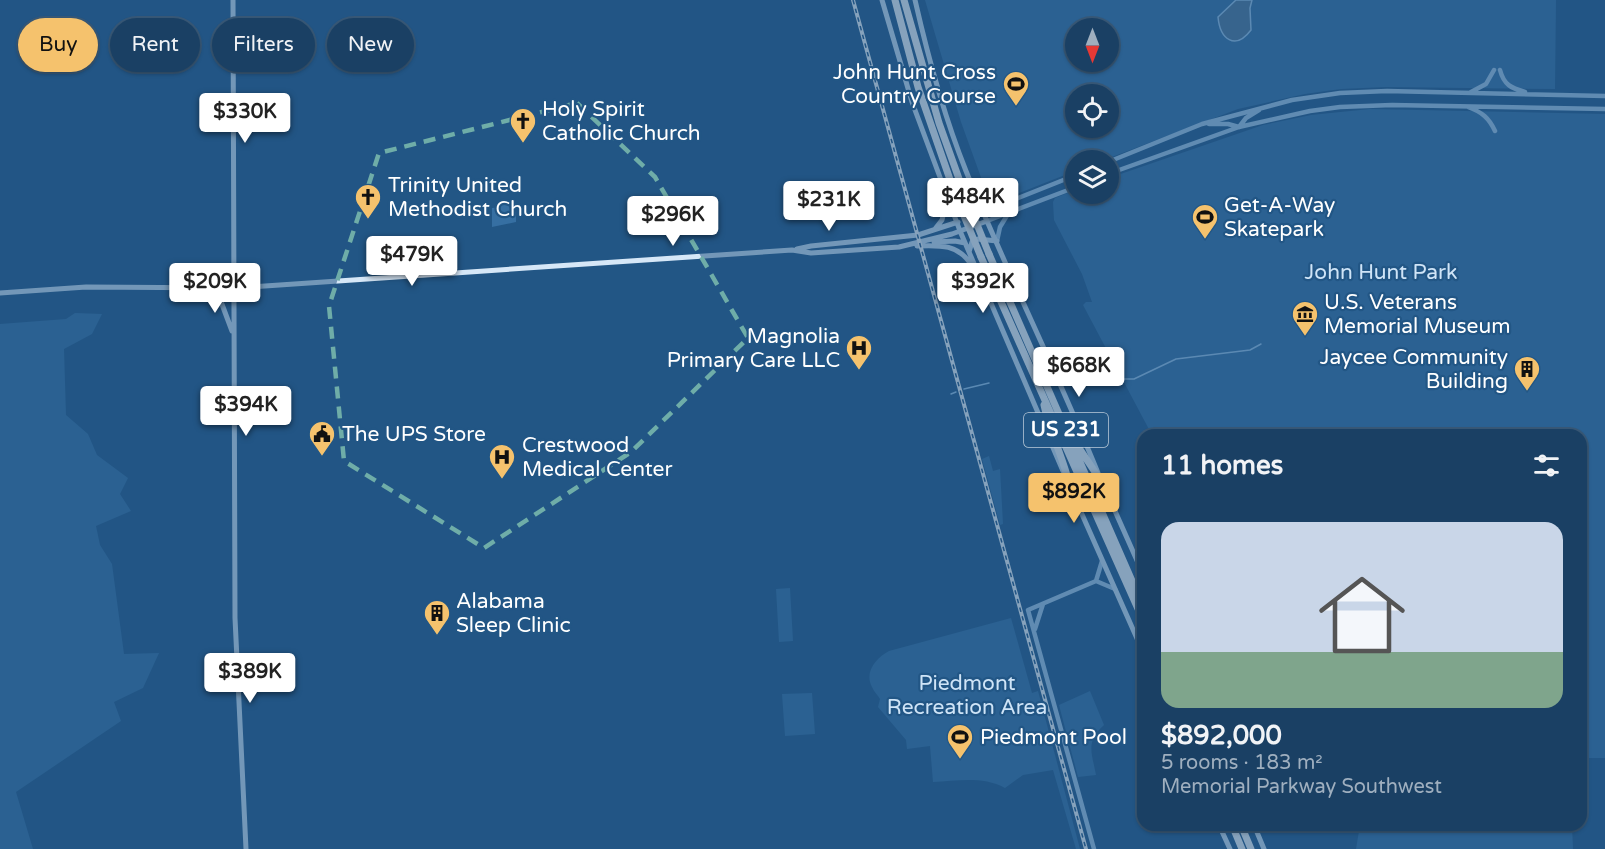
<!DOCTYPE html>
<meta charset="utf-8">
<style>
:root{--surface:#1a4064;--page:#23476a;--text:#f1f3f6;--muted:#9fafbf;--line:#385978;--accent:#f5c26d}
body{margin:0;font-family:"Varela Round",sans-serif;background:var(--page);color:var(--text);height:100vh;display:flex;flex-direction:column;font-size:22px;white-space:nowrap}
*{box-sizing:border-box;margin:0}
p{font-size:20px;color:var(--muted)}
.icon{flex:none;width:33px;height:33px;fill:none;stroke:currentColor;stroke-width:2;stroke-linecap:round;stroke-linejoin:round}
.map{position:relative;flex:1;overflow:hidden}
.side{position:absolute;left:1137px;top:429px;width:450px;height:402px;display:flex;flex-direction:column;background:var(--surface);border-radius:18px;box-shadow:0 2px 4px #0004,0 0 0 2px var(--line)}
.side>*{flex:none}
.banner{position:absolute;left:18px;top:18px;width:570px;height:54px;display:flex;gap:12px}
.needle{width:39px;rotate:180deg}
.tools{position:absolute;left:1065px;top:18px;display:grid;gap:12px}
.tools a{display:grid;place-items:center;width:54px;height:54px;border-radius:50%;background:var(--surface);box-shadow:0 2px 4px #0004,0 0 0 2px var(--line);font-size:30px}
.price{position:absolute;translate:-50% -51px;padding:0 14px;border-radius:6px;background:#fff;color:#222;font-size:20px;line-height:39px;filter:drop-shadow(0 2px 3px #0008)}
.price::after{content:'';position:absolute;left:50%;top:36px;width:18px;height:14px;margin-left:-9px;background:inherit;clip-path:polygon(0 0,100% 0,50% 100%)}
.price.on{background:var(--accent);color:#111}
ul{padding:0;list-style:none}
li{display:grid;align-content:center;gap:12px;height:318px;padding:0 24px}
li+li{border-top:2px solid var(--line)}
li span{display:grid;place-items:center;height:186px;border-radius:18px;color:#555}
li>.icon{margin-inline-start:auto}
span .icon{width:108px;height:108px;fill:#fffc;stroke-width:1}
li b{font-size:26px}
h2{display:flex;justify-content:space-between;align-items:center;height:72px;padding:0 24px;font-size:26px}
.tag{padding:0 21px;border-radius:27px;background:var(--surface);box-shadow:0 2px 4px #0004,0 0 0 2px var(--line);font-size:21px;line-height:54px}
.tag.on{background:var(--accent);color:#111}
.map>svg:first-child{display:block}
.green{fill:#366fa2;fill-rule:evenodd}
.water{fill:#517698;stroke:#9fc8ea;stroke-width:1.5}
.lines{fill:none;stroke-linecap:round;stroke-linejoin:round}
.stream{stroke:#9fc8ea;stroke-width:1.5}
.tertiary{stroke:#abcce9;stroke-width:4.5}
.secondary{stroke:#d6e7f7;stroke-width:5}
.motorway{stroke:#fff;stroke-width:7}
.rail-casing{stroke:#fff;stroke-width:4}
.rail{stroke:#225685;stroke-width:1.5;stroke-dasharray:4.5;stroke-linecap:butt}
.motorway-bridge{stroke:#fff;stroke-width:7}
.marked{fill:none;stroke:#6fada8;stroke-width:4.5;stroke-dasharray:12 8;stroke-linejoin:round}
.labels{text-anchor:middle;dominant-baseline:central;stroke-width:4.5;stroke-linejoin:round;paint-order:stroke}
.shield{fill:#225685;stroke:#bdccda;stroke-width:1.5}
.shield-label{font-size:20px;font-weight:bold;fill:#fff}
.poi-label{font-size:21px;fill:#fff;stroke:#225685;text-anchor:start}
.park-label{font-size:21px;fill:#cfe4f7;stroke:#225685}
</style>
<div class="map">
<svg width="1605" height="849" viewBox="0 0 1605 849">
<rect width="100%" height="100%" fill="#225685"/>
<!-- green -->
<path class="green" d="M925,0H1556L1555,89L1386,87L1341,89L1305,94L1238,109L1104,160H1076L1075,171L1009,197L1004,198L987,194L961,122ZM1076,28H1108V62H1076ZM1076,94H1108V128H1076Z
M1370,109L1605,114V758H1581V435H1259L1258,431L1209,432L1206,435H1152L1083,305L1086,302H1092L1082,274L1054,220L1053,202L1055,198L1075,190L1076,194H1108L1109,178L1263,125L1311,115Z
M501,204H508L511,211L516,212V222L492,227V208L501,207Z
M75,313L102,314L92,334L64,349L66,415L88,434L97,455L128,478L120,494L131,511L96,526L100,545L112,564L124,654L159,653L143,688L114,702L121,721L16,792L33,849H0V324L66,319Z
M989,456L993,471L1000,469L1003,524L1000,525L982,459Z
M790,588L793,641L779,642L776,589Z
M1011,618L1032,693L1038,691L1080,849H1076L1053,770L1023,775L1005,788C983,776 957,781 933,782L930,746L907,749L906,740L878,707L880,699C878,695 874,692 872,687C864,672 876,658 889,651Z
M1090,691L1104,725C1085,742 1092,753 1096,775L1078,777L1059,705Z
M812,693L815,734L785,736L782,694Z
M1360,825H1572L1573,849H1356Z"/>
<!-- water -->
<path class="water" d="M1236,0H1252L1250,8L1251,30C1235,51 1220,39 1218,17Z"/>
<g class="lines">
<!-- stream -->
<path class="stream" d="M1118,379H1134L1176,359L1250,350L1261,344
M964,389L989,383
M951,394L956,392"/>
<!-- tertiary -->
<path class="tertiary" d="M1500,70C1504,85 1511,88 1525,92
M1471,92L1486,84L1494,70
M1468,107C1482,112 1489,118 1495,131
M1209,124H1228L1239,127
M1239,127L1246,118L1259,110
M1108,162L1202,124L1292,100L1340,93L1387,91L1605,96
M1108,174L1239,127L1310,111L1340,107L1392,105L1605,109
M972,185L987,196L1013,200
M983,212L1076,175
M987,221L1076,187
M997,241L1000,227L1008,214
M1096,581L1102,561
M1035,629L1043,604
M1094,849L1028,610L1096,581L1115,589"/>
<!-- secondary -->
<path class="secondary" d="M233,0L235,618L246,849
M882,0L912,102L960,231L1063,471
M915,0C928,57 944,116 966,171C1007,273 1057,371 1098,473
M948,199C960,208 971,202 972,188
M935,229L942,220L947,199
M934,242L955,241L965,243
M917,246C940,245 959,244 972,266
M797,249L811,246L918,235L958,222
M969,252L972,242L978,239L997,241
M235,271L239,278L253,285
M200,289L220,299L232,331
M0,293L86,287L234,288L792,250L811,253L899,247L952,234L987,221
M1103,484L1143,574
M1069,485L1143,652
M1219,825L1230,849
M1254,825L1264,849"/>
<!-- motorway -->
<path class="motorway" d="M895,0L918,87L955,194
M904,0L939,123L963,190
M989,254L1143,606
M981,257L1143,620
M1044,405C1050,433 1064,459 1070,487
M1075,442L1105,487
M1139,644L1143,649
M1232,825L1242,849
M1241,825L1251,849"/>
<!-- rail casing -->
<g class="rail-casing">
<path id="rail" d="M853,0L1086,849"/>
</g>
<!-- rail -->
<use href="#rail" class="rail"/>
<!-- motorway-bridge -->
<path class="motorway-bridge" d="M963,190L989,254
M955,194L981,257"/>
</g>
<!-- marked area -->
<path d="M0 0H1605V849H0ZM577,103L655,177L748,338L631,452L484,548L344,461L329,306L379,153Z" fill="#225685" fill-opacity=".55" fill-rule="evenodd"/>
<path class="marked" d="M577,103L655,177L748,338L631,452L484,548L344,461L329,306L379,153Z"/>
<!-- icons -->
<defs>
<g id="stadium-pin" transform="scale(1.35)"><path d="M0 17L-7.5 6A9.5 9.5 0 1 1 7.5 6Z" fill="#f5c26d" stroke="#225685"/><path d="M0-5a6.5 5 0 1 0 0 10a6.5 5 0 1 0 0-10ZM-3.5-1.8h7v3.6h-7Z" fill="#111"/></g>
<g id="church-pin" transform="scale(1.35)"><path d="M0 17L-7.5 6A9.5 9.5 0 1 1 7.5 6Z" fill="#f5c26d" stroke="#225685"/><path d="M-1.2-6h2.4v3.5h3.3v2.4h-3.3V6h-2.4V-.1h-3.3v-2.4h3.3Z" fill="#111"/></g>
<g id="museum-pin" transform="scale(1.35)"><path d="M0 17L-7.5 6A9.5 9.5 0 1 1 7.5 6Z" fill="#f5c26d" stroke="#225685"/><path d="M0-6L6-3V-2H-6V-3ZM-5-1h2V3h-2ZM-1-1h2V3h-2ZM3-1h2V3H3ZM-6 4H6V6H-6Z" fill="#111"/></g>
<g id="hospital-pin" transform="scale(1.35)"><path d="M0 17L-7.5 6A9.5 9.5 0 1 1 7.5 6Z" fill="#f5c26d" stroke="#225685"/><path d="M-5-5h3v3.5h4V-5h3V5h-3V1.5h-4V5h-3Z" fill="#111"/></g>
<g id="building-pin" transform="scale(1.35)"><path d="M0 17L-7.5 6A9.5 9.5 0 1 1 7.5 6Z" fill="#f5c26d" stroke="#225685"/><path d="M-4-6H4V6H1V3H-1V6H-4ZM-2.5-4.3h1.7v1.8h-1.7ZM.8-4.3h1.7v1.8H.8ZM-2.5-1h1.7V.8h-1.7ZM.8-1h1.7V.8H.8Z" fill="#111"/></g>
<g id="civic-pin" transform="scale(1.35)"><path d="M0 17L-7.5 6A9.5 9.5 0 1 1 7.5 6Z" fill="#f5c26d" stroke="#225685"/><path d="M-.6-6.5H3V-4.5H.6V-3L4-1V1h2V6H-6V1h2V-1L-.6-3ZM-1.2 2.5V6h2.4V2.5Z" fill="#111"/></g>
</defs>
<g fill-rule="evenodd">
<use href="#stadium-pin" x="1016" y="84"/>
<use href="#church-pin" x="523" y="121"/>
<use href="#church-pin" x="368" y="197"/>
<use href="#stadium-pin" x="1205" y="217"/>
<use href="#museum-pin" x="1305" y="314"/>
<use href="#hospital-pin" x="859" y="348"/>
<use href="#building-pin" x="1527" y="369"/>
<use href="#civic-pin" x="322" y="434"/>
<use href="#hospital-pin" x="502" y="457"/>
<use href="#building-pin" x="437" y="613"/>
<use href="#stadium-pin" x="960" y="737"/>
</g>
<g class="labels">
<!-- shield labels -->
<rect class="shield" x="1024" y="413" width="84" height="34" rx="4.5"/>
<g class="shield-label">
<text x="1066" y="430">US 231</text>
</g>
<!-- poi labels -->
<g class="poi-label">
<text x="996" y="72" text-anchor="end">John Hunt Cross<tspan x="996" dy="24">Country Course</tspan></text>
<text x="542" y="109">Holy Spirit<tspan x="542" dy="24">Catholic Church</tspan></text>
<text x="388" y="185">Trinity United<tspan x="388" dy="24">Methodist Church</tspan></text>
<text x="1224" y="205">Get-A-Way<tspan x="1224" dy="24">Skatepark</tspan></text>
<text x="1324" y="302">U.S. Veterans<tspan x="1324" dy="24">Memorial Museum</tspan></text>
<text x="840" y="336" text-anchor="end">Magnolia<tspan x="840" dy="24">Primary Care LLC</tspan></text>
<text x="1508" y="357" text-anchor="end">Jaycee Community<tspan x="1508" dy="24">Building</tspan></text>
<text x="342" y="434">The UPS Store</text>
<text x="522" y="445">Crestwood<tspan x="522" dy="24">Medical Center</tspan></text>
<text x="456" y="601">Alabama<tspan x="456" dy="24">Sleep Clinic</tspan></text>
<text x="980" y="737">Piedmont Pool</text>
</g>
<!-- park labels -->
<g class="park-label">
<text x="1381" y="272">John Hunt Park</text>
<text x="967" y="683">Piedmont<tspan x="967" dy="24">Recreation Area</tspan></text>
</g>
</g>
</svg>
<div class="tools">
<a><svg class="needle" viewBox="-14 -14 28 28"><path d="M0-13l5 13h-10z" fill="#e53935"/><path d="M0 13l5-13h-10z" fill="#9fafbf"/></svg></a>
<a><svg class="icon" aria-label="locate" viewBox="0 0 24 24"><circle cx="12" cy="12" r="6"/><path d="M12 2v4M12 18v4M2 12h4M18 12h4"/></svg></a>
<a><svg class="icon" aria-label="layers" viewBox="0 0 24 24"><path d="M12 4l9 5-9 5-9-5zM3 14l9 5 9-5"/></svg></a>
</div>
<b class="price" style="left:245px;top:144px">$330K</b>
<b class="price" style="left:973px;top:229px">$484K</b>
<b class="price" style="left:829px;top:232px">$231K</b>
<b class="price" style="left:673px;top:247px">$296K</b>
<b class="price" style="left:412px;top:287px">$479K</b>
<b class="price" style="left:215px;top:314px">$209K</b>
<b class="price" style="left:983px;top:314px">$392K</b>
<b class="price" style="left:1079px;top:398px">$668K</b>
<b class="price" style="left:246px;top:437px">$394K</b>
<b class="price on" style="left:1074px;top:524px">$892K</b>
<b class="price" style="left:250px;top:704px">$389K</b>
<div class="banner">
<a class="tag on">Buy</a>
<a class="tag">Rent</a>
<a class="tag">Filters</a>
<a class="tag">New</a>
</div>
<section class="side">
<h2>11 homes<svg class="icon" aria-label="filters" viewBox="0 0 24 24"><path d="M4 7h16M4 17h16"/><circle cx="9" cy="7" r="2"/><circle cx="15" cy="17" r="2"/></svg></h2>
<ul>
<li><span style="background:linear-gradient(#c9d6e8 70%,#7fa58c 0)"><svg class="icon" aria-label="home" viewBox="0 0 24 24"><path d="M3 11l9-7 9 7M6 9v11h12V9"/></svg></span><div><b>$892,000</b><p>5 rooms · 183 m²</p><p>Memorial Parkway Southwest</p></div></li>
</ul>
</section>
</div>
